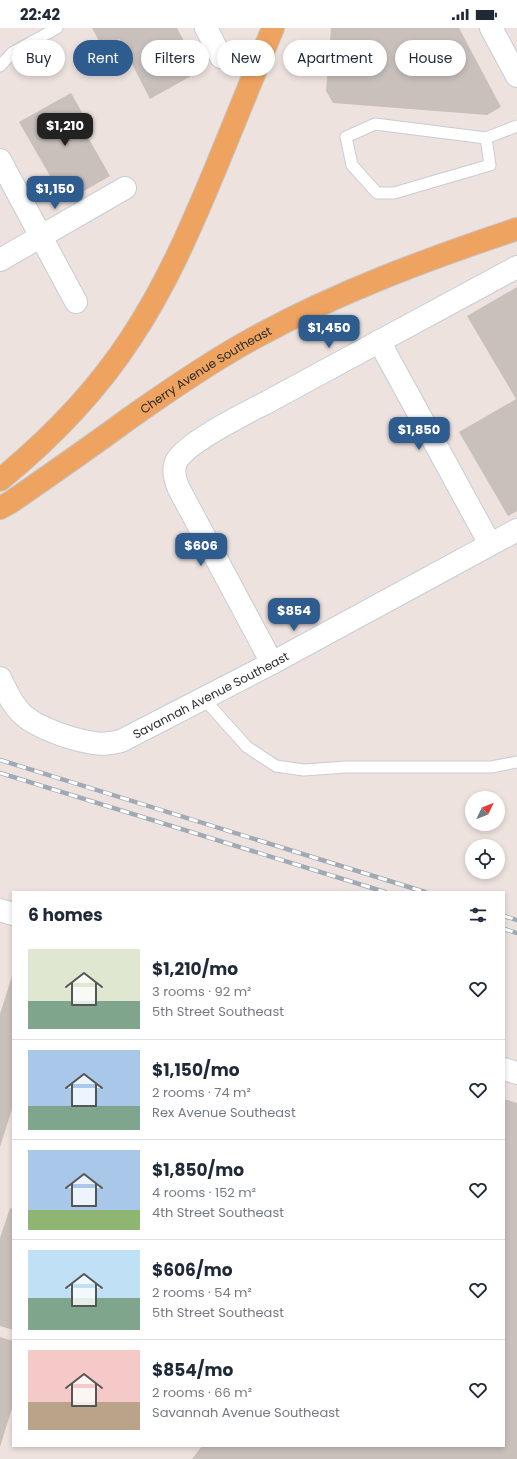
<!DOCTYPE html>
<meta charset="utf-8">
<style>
:root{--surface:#fff;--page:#f6f6f7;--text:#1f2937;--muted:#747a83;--line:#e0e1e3;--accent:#2e5c8e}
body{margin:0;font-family:Poppins,sans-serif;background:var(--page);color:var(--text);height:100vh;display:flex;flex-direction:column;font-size:15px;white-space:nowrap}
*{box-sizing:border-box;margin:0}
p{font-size:13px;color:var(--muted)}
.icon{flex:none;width:22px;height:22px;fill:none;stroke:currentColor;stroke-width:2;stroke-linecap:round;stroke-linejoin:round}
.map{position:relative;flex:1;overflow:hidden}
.side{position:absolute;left:12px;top:863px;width:493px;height:556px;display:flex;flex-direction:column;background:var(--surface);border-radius:0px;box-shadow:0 2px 6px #0003}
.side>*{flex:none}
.top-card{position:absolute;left:12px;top:12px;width:493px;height:36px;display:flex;gap:8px}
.needle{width:26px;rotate:47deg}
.tools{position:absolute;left:465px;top:763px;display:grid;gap:8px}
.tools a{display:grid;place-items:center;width:40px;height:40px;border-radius:50%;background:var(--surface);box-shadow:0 2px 6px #0003;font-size:20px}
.price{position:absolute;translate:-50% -34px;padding:0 9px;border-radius:8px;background:var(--accent);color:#fff;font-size:13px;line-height:26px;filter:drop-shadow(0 1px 2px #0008)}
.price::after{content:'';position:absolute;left:50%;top:24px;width:12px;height:9px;margin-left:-6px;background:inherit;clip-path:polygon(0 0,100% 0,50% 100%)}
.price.active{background:#222;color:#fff}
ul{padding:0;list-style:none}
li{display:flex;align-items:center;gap:12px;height:100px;padding:0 16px}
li+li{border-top:1px solid var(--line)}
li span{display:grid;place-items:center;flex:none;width:112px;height:80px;border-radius:0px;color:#555}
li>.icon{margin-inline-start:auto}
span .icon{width:48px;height:48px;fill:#fffc;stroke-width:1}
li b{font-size:17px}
h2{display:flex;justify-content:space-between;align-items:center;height:48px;padding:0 16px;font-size:17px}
.pill{padding:0 14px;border-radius:18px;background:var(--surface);box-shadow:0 2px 6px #0003;font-size:14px;line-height:36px}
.pill.active{background:var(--accent);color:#fff}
.status{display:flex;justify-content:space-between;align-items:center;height:28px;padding:0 20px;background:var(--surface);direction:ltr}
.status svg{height:11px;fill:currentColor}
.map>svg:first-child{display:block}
.building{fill:#c9c0bc}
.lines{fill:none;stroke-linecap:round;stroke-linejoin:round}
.service-casing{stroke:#c6cdd5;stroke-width:13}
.minor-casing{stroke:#c6cdd5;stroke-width:24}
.tertiary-casing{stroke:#c6cdd5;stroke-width:24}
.primary-casing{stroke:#c4c4c4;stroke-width:24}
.service{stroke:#fff;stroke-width:11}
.minor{stroke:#fff;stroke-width:22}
.tertiary{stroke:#fff;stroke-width:22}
.primary{stroke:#efa360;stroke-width:22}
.rail-casing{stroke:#a0aab5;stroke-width:4.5}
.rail{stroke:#fff;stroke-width:3;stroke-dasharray:9;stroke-linecap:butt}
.labels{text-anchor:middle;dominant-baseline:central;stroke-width:3;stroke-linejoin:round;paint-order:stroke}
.street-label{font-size:12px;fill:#2b2b2b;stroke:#fff}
</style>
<div class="status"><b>22:42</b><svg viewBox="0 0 49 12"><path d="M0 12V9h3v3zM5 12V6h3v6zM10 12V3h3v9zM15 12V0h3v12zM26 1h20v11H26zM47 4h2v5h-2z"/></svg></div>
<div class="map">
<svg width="517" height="1431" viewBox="0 0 517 1431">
<rect width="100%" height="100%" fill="#ede2de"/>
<!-- building -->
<path class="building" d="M92,0H177L200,43L150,71L119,11L102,19Z
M331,0H459L501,79L487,87L333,75L326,63Z
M71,65L91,100L85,104L110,148L65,174L19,94Z
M517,259V483L508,488L459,404L516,371L467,288Z
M13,945V1078L0,1119V986Z
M504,1071L517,1075V1431H192L202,1418H504Z
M10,1180L13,1181V1302L0,1298V1210Z
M0,1309L13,1313V1377L0,1419Z"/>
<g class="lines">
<!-- service casing -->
<g class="service-casing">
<path id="service" d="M0,38L12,25L57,0
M486,110L490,137L394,165H377L352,137L346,109L375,96L486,110L517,98
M204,671L247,719L276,738L304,742L346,739H491L517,734"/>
</g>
<!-- minor casing -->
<g class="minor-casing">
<g id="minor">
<path d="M206,0L221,29"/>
<path d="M0,132L76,274"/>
<path d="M0,232L125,160"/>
<path d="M379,313L490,516"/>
<path d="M272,635L179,461C175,452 172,441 177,432C190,412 249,384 271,372C353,327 435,283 517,239"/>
<path id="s1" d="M0,650C6,662 11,675 21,685C36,700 73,712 94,715C103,717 112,715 121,713L272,635L517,502"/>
<path d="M0,882L13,886"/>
<path d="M504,1041L517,1045"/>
</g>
</g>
<!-- tertiary casing -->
<g class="tertiary-casing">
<path id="tertiary" d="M491,0L517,48"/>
</g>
<!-- primary casing -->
<g class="primary-casing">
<g id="primary">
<path d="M0,452C50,411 96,364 131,310C167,256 192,197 217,137C236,91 254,46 273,0"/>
<path id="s2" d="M0,480L11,474C50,447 89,420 127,392C168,363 210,334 254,310C338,264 427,231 517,201"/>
</g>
</g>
<!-- service -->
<use href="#service" class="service"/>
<!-- minor -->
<use href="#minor" class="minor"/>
<!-- tertiary -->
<use href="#tertiary" class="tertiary"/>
<!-- primary -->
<use href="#primary" class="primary"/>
<!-- rail casing -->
<g class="rail-casing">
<path id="rail" d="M0,732L425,864
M0,745L385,864
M504,888L517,892
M504,901L517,905"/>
</g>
<!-- rail -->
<use href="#rail" class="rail"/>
</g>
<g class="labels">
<!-- street labels -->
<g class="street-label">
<text stroke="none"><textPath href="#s2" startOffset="248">Cherry Avenue Southeast</textPath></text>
<text stroke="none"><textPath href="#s1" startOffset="249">Savannah Avenue Southeast</textPath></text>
</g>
</g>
</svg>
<div class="tools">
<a><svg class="needle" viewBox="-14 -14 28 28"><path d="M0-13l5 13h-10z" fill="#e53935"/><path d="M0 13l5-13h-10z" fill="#747a83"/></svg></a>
<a><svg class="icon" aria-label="locate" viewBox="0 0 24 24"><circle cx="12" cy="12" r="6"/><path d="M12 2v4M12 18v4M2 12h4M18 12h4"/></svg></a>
</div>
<b class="price active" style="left:65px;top:119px">$1,210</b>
<b class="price" style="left:55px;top:182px">$1,150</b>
<b class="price" style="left:329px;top:321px">$1,450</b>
<b class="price" style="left:419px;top:423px">$1,850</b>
<b class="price" style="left:201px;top:539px">$606</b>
<b class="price" style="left:294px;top:604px">$854</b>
<div class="top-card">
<a class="pill">Buy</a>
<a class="pill active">Rent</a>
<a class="pill">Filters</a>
<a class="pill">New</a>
<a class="pill">Apartment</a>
<a class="pill">House</a>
</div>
<section class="side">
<h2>6 homes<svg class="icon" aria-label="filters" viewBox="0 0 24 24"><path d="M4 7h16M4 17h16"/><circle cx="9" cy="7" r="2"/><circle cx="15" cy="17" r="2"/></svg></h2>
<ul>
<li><span style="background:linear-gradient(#dfe7d0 65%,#7fa58c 0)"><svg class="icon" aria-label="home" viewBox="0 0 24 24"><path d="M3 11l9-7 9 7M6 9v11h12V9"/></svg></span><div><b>$1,210/mo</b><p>3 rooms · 92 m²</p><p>5th Street Southeast</p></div><svg class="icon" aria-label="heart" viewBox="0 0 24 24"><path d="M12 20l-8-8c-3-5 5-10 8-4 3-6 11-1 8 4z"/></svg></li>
<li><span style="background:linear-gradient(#a9c7e8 70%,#7fa58c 0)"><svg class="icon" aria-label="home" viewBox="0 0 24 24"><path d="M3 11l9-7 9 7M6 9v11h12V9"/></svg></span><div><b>$1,150/mo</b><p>2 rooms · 74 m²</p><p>Rex Avenue Southeast</p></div><svg class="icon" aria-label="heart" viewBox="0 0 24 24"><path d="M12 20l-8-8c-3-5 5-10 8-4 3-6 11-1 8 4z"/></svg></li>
<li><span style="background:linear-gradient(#a9c7e8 75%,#8fb573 0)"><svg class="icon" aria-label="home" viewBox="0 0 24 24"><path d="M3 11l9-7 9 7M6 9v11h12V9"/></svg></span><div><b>$1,850/mo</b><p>4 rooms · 152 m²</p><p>4th Street Southeast</p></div><svg class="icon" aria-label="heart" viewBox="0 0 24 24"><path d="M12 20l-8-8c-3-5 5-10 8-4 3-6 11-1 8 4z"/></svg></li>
<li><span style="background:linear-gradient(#bfe0f5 60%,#7fa58c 0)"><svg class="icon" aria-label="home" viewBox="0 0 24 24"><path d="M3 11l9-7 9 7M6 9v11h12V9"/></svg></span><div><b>$606/mo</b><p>2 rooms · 54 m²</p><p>5th Street Southeast</p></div><svg class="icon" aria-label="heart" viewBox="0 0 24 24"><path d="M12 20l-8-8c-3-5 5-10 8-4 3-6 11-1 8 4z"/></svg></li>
<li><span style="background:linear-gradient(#f6c9c9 65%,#b9a48a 0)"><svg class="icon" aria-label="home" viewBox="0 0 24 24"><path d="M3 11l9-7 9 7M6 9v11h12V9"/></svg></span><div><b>$854/mo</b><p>2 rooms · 66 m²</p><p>Savannah Avenue Southeast</p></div><svg class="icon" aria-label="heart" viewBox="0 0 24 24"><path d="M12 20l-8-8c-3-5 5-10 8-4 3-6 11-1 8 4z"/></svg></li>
</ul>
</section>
</div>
